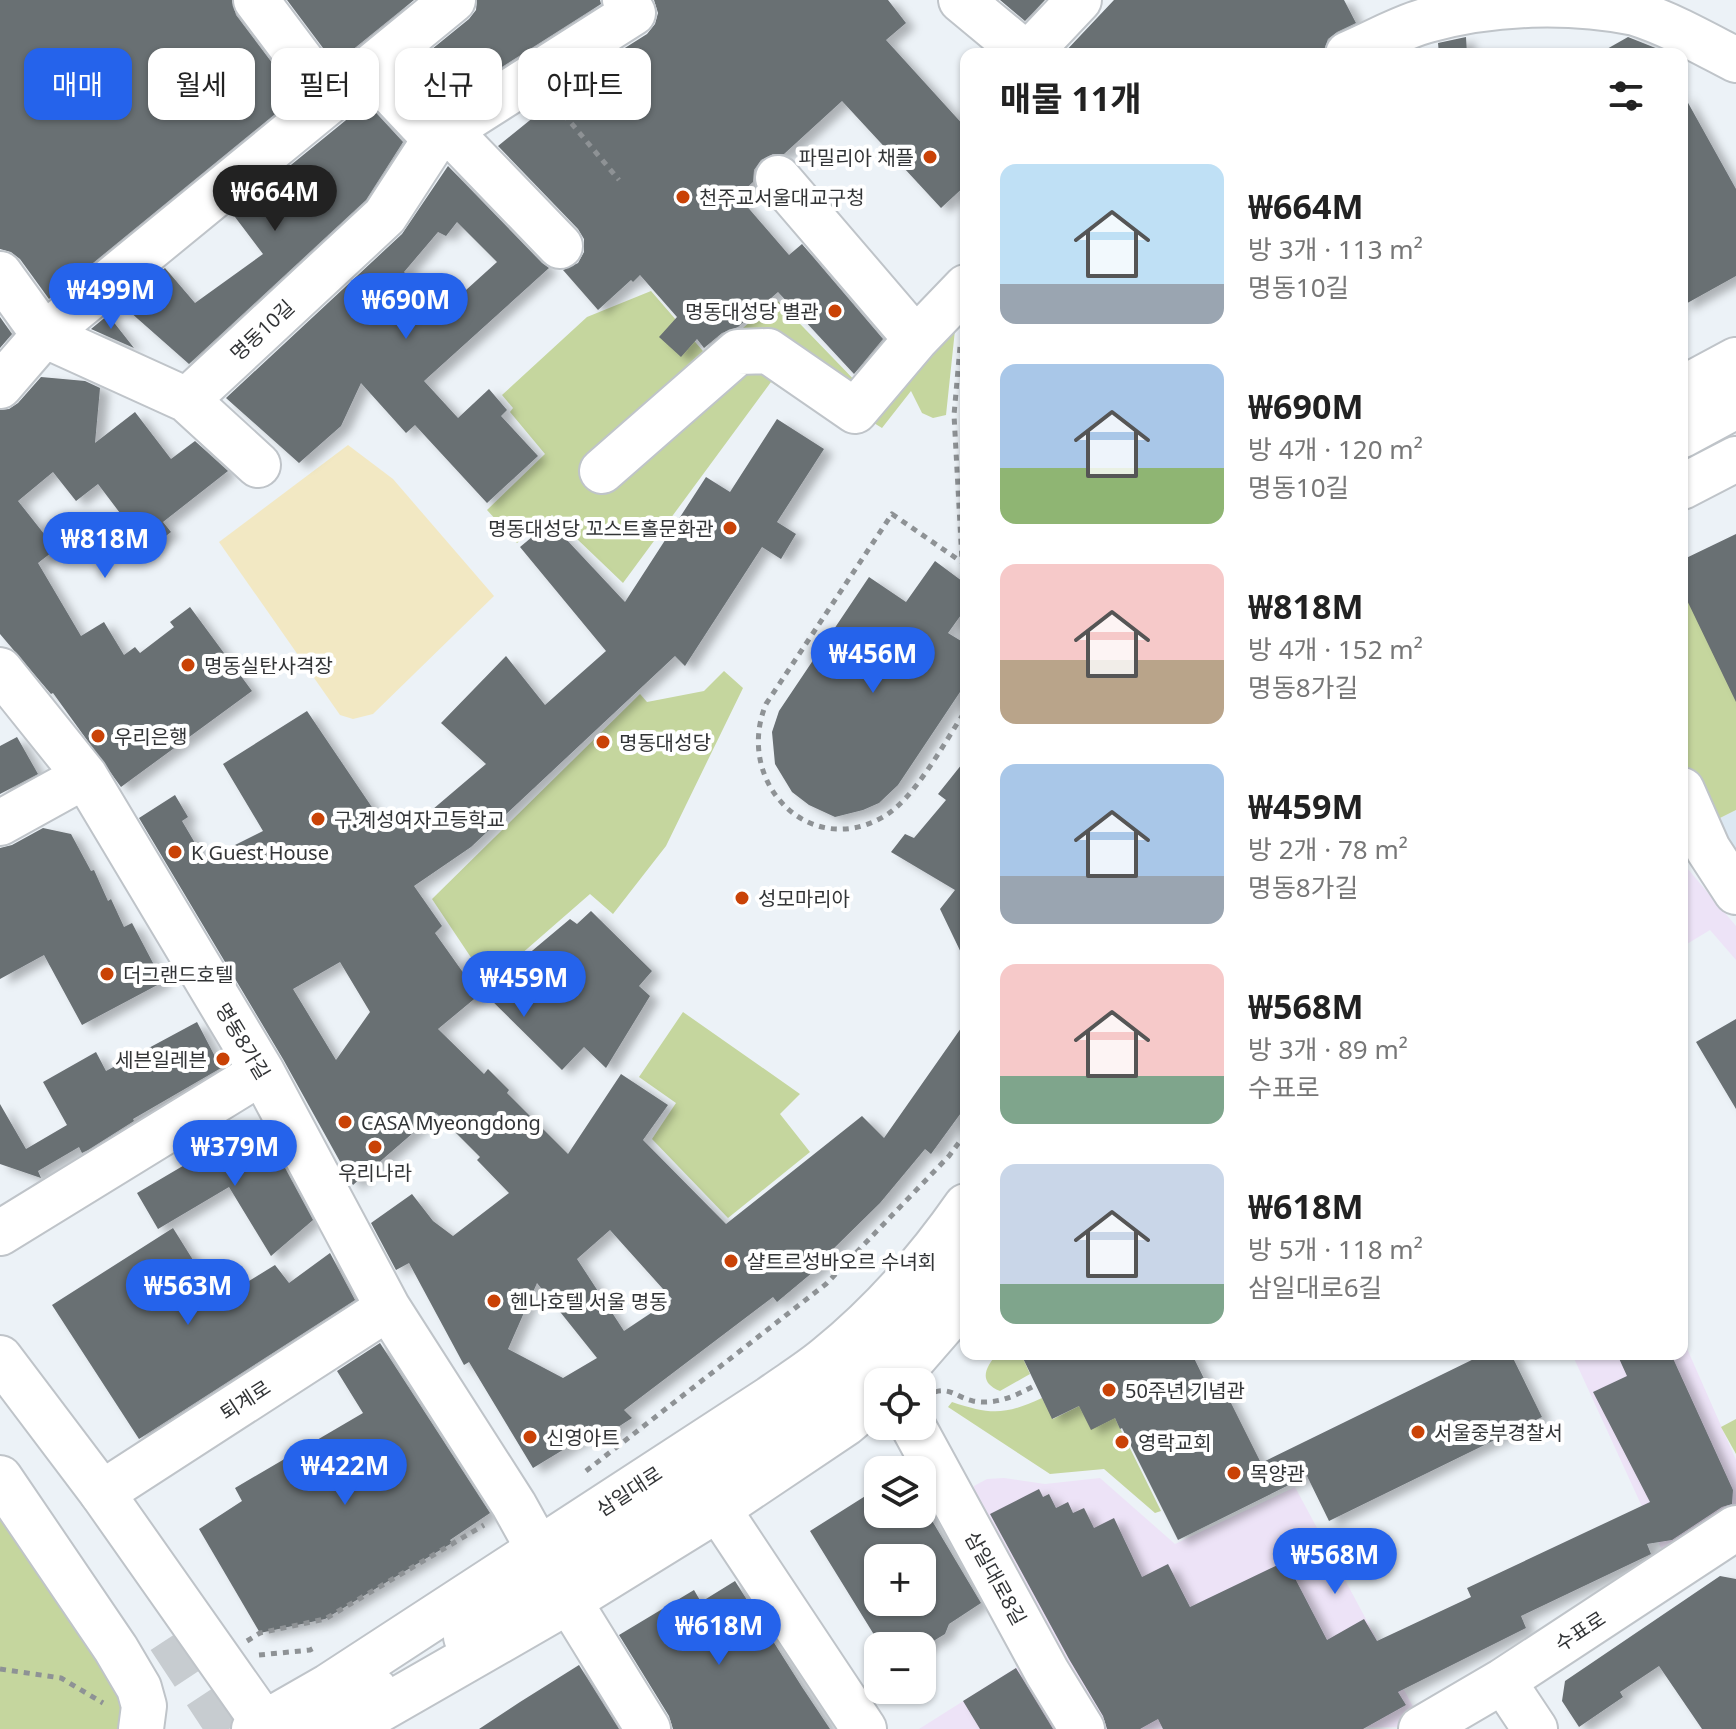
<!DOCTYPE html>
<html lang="ko">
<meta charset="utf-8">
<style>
:root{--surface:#fff;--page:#f6f6f6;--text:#222;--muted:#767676;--accent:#2563eb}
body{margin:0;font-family:"Noto Sans","Noto Sans KR",sans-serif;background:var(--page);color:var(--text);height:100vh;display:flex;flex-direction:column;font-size:30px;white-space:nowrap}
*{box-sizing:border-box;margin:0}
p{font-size:26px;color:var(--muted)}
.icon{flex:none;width:44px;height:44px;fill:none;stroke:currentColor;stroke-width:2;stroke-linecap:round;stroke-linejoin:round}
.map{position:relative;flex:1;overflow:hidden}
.side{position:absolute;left:960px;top:48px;width:728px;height:1312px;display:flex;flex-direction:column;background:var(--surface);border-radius:16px;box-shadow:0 2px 6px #0004}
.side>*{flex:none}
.guide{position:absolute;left:24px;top:48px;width:760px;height:72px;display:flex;gap:16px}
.buttons{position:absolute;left:864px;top:1368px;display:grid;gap:16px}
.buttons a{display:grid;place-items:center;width:72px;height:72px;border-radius:16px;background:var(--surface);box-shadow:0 2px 6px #0004;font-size:40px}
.price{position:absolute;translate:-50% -68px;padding:0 18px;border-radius:28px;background:var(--accent);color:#fff;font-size:26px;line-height:52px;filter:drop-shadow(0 2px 4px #0008)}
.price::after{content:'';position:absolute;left:50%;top:48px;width:24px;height:18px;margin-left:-12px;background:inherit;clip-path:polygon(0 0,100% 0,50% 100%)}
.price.on{background:#222;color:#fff}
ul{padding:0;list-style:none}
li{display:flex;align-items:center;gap:24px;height:200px;padding:0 40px}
li span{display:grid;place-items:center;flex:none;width:224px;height:160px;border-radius:16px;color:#555}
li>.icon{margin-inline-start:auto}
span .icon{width:96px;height:96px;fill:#fffc;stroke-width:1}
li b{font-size:34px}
h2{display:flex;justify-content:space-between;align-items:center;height:96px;padding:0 40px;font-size:34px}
.tag{padding:0 28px;border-radius:16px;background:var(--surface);box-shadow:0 2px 6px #0004;font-size:28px;line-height:72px}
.tag.on{background:var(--accent);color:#fff}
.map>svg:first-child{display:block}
.commercial{fill:#ede3f7}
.built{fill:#dce8f2}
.green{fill:#c5d69e}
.sand{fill:#f2e8c3}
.building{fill:#696f73;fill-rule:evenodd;filter:url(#shadow)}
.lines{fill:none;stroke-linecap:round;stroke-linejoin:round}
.major-tunnel{stroke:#c7ccd0;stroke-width:44;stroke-dasharray:44 22;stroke-linecap:butt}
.minor-casing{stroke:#bfc4c9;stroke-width:48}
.major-casing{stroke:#bfc4c9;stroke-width:48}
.path{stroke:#8e9295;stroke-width:5;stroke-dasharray:6 6;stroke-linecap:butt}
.minor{stroke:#fff;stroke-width:44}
.major{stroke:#fff;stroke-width:44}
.poi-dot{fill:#c94206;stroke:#fff;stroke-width:3}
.labels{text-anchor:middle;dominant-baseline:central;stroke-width:8;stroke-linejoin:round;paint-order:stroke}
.poi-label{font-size:20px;fill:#323436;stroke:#fff;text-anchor:start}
.street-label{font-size:20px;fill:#323436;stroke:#fff}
</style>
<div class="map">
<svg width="1736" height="1729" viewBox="0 0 1736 1729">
<defs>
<filter id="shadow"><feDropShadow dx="9" dy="5" stdDeviation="4" flood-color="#0004"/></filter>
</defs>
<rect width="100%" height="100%" fill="#ecf2f7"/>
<!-- commercial -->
<path class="commercial" d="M1682,862L1736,926V960L1710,930L1682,947Z
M1682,1337L1736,1460V1528L1672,1572L1572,1354H1682Z
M1004,1478L1045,1484L1100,1478L1175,1544L1295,1487L1424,1727L1091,1729L975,1501L974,1486L987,1479Z
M1022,1664L1065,1729H919Z"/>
<!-- built -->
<path class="built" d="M1736,810V854L1712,822Z"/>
<!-- green -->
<path class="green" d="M651,291L709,358L776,299L863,389L835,424L771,382L623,583L552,515L517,543L487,510L545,454L510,412L513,408L502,395L587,317Z
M957,311L946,415L933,418L922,413L911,391L882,428L861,415Z
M1682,559L1736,674V810L1712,822L1682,771Z
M724,671L743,688L666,846L613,914L590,894L488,983L432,899L640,694L647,702L704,691Z
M683,1012L800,1094L780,1114L810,1152L728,1218L652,1139L676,1103L639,1077Z
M997,1354H1021L1030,1374L1000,1391C978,1382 985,1368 997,1354Z
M1042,1398L1053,1419L1079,1406L1115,1418L1161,1511L1155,1513L1104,1469L1050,1474L948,1407L952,1402C991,1415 1005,1415 1042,1398Z
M1736,1419V1454L1721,1427Z
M0,1490L127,1676L133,1729H0Z"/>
<!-- sand -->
<path class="sand" d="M348,445L393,479L494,596L373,714L353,719L340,715L219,542Z"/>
<!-- building -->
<path class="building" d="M0,0H232L236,15L297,96L49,299L20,259L11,252L0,249Z
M287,0H414L335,64Z
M477,0H600L601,4L439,107L405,71L469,19L476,10Z
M654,0H888L906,23L886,40L966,128V185L941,208L842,101L784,154H773L761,160L754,170L753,182L738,196L789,255L802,244L883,339L854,374L778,292L738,327L722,333L704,348L697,339L681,357L659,337L677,317L640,275L633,282L631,280L598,310L563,270L578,263L584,252V239L578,229L498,146L545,108L541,101L647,34L655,24L658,13Z
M1000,0H1045L1025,21Z
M1114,0H1344L1356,23L1337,32L1328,39L1324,50L1316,54H1063Z
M1466,37L1467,54H1439L1438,43Z
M1628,37L1658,49L1661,54H1598Z
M1682,92L1736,189V276L1682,306Z
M367,103L403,142L366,200L189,364L121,304L165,268L195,303L263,254L232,213Z
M448,166L542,263L549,268L424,381L458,418L489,389L507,410L501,416L538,456L487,503L415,425L406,433L361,383L341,426L299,463L226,398L402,234ZM457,222L497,262L445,309L404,272L438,232L446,236Z
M108,315L134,348L91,329Z
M0,317L12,334L0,348Z
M41,377L85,381L100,388L95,443L135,412L171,459L195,441L228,471L163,522L171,532L148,550L98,484L76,501L53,472L18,501L56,549L38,563L81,636L104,622L124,655L135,647L140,653L174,627L170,622L190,607L252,691L121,787L53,693L51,694L0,634V410L9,409L18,403Z
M777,419L824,449L777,522L796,534L781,559L762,547L685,666L675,656L471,847L414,886L442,926L435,933L479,995L438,1029L484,1074L488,1069L509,1090L507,1093L568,1154L621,1074L668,1105L643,1140L726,1224L862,1116L884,1138L966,1021V1106L931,1154L925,1149L880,1203L823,1259L825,1262L777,1302L773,1297L624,1410L632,1418L601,1438L596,1430L533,1468L469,1362L464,1365L409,1263L396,1270L371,1223L412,1194L433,1221L453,1236L509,1193L477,1160L480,1157L436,1113L353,1185L283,1059L139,818L175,795L188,817L182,821L205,860L263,831L223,764L307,711L386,828L411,811L419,821L486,764L441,723L506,656L545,705L606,651L520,547L550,522L625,602L706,477L730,492ZM340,962L370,1012L336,1060L293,989ZM610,1230L672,1299L624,1331L577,1259ZM537,1283L597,1358L563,1378L508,1349Z
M1736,534V702L1682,590V560Z
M935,561L966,584V608L948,633L966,644V683L898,785L879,803L863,810L835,817L809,805L792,792L775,764L772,732L779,711L869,577L906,602Z
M17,737L38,774L0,794V746Z
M966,759V963L940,909L955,890L891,852L905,834L914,838L946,800L938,794Z
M43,828L71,834L91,871L94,870L108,901L111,899L124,927L132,923L163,982L82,1025L44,955L0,979V848L12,845Z
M591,911L652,971L639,986L650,996L606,1068L584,1047L562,1070L483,992L570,919L577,924Z
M1736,1019V1109L1696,1042Z
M197,1022L221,1068L133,1119L134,1121L88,1150L82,1153L79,1147L38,1171L41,1178L0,1164V1104L26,1149L67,1125L43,1082L96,1052L106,1071Z
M254,1124L263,1127L313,1220L271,1256L229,1187L158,1229L137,1193Z
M173,1228L218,1300L275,1265L289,1283L330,1253L355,1300L139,1439L52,1305Z
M380,1343L490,1513L450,1540L452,1543L325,1619L260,1633L199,1529L242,1501L235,1488L363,1413L337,1371Z
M1021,1354H1192L1212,1395L1224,1389L1261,1463L1484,1354H1511L1542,1417L1329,1521L1307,1476L1178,1540L1122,1428L1120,1429L1115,1418L1091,1430L1079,1406L1052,1419Z
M1617,1354H1671L1733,1490L1732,1504L1722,1507L1672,1540L1647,1544L1651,1554L1647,1556L1521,1616L1526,1628L1398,1692L1406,1705L1363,1729H1163L1158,1719L1140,1729H1107L1103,1716L1069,1659L990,1514L1039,1489L1043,1497L1049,1494L1056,1508L1068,1502L1073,1513L1084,1508L1094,1528L1114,1518L1142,1577L1168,1564L1190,1607L1286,1561L1327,1640L1364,1619L1377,1641L1471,1597L1467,1588L1650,1502L1593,1392L1627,1376Z
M878,1488V1514H922V1497L933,1516L931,1519L981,1603L949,1624L945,1634L925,1646H881L810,1531ZM878,1558H922V1602H878Z
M1720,1576L1736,1579V1729H1702L1659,1666L1620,1692L1623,1697L1579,1727L1562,1701L1565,1681Z
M735,1581L802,1687L830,1729H673L669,1716L619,1635L694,1590L701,1602Z
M579,1665L619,1729H479L520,1702Z
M1016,1668L1053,1729H980L963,1701Z"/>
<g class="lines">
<!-- major-tunnel -->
<path class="major-tunnel" d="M169,1638L229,1729"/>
<!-- minor casing -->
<g class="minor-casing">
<path id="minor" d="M256,0L331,100
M961,0L1026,54
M1028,54L1079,0
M1348,54C1374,43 1401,27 1428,20C1494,2 1569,0 1635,13C1670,24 1703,43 1736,60
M369,69L435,139
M448,130L560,246
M778,178L916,339
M0,274L44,335L187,400L385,216L435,139L633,13L625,0
M0,386L44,335L453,0
M187,400L258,465
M1682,435L1736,406
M602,471L738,352L768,351L855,411L916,339L966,287
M0,670L85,776L262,1072L388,1308L514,1505L539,1550
M0,823L85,776
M0,1233L262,1072
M913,1426L1047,1672L1082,1729
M102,1493L388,1308
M718,1509L864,1729
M569,1601L648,1729
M466,1637L750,1458L853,1387L966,1272
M1503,1681L1535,1729
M313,1729L375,1690
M1421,1729L1503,1681L1736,1528"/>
</g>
<!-- major casing -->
<g class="major-casing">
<path id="major" d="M1682,389L1736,360
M1682,487L1736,459
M1682,790L1708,849L1736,892
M0,1358L102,1493L268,1729
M893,1382L966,1298
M0,1478L116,1649L139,1688L144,1706L141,1729
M254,1729L329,1686L771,1398C789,1385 809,1373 827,1358C880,1315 927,1262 966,1206
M346,1729L569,1601L718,1509L846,1423L878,1396"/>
</g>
<!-- path -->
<path class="path" d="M556,105L619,180
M960,347L954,415L962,561
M966,565L892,514L766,704C734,781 808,860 883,817C915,799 945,741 966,710
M935,1392C950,1387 958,1398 973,1401C997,1405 1015,1396 1036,1385
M586,1471L826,1284L949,1156L966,1133
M247,1641L260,1633L325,1619L484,1525
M259,1655L310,1650L316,1647
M0,1669L61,1678L103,1703"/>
<!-- minor -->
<use href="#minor" class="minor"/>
<!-- major -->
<use href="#major" class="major"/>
</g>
<!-- markers -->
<g class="poi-dot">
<circle cx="930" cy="157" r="8"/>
<circle cx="683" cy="197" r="8"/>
<circle cx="835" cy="311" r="8"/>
<circle cx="730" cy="528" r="8"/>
<circle cx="188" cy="665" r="8"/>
<circle cx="98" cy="736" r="8"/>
<circle cx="603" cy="742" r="8"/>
<circle cx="318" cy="819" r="8"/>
<circle cx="175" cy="852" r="8"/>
<circle cx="742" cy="898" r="8"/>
<circle cx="107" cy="974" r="8"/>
<circle cx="223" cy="1059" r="8"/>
<circle cx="345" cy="1122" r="8"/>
<circle cx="375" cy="1147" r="8"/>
<circle cx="731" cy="1261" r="8"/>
<circle cx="494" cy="1301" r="8"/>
<circle cx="1109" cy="1390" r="8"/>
<circle cx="1418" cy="1432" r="8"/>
<circle cx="530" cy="1437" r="8"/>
<circle cx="1122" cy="1442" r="8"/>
<circle cx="1234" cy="1473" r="8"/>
</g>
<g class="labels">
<!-- poi labels -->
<g class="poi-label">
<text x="914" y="157" text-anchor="end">파밀리아 채플</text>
<text x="699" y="197">천주교서울대교구청</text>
<text x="819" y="311" text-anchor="end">명동대성당 별관</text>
<text x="714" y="528" text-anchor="end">명동대성당 꼬스트홀문화관</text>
<text x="204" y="665">명동실탄사격장</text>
<text x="114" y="736">우리은행</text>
<text x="619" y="742">명동대성당</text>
<text x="334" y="819">구.계성여자고등학교</text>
<text x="191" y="852">K Guest House</text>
<text x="758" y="898">성모마리아</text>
<text x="123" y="974">더그랜드호텔</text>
<text x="207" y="1059" text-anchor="end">세븐일레븐</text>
<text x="361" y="1122">CASA Myeongdong</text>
<text x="375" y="1172" text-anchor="middle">우리나라</text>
<text x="747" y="1261">샬트르성바오르 수녀회</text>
<text x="510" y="1301">헨나호텔 서울 명동</text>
<text x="1125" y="1390">50주년 기념관</text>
<text x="1434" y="1432">서울중부경찰서</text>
<text x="546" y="1437">신영아트</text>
<text x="1138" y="1442">영락교회</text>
<text x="1250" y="1473">목양관</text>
</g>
<!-- street labels -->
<g class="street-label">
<text transform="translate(262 330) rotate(-43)">명동10길</text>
<text transform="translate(243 1041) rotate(59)">명동8가길</text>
<text transform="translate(245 1400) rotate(-33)">퇴계로</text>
<text transform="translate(629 1491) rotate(-33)">삼일대로</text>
<text transform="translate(996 1578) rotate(61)">삼일대로8길</text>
<text transform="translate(1580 1631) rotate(-33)">수표로</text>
</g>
</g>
</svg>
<div class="buttons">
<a><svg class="icon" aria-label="locate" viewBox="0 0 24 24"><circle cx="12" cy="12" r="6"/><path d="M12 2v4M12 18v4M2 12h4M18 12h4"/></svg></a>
<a><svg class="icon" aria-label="layers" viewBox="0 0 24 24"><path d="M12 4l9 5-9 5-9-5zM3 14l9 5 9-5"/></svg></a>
<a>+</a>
<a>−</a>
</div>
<b class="price on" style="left:275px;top:233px">₩664M</b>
<b class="price" style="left:111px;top:331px">₩499M</b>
<b class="price" style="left:406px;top:341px">₩690M</b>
<b class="price" style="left:105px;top:580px">₩818M</b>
<b class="price" style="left:873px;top:695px">₩456M</b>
<b class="price" style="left:524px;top:1019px">₩459M</b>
<b class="price" style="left:235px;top:1188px">₩379M</b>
<b class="price" style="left:188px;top:1327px">₩563M</b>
<b class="price" style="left:345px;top:1507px">₩422M</b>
<b class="price" style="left:1335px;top:1596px">₩568M</b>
<b class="price" style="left:719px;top:1667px">₩618M</b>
<div class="guide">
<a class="tag on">매매</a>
<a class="tag">월세</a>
<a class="tag">필터</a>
<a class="tag">신규</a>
<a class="tag">아파트</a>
</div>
<section class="side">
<h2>매물 11개<svg class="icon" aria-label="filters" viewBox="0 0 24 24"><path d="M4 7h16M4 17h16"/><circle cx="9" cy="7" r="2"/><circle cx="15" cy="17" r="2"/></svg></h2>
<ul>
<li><span style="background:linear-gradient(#bfe0f5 75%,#9aa5b1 0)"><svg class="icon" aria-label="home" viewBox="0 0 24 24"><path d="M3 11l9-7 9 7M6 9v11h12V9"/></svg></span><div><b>₩664M</b><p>방 3개 · 113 m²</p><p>명동10길</p></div></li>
<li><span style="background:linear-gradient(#a9c7e8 65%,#8fb573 0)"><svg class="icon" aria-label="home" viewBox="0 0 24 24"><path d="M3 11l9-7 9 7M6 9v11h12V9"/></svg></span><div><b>₩690M</b><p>방 4개 · 120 m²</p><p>명동10길</p></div></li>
<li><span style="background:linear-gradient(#f6c9c9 60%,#b9a48a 0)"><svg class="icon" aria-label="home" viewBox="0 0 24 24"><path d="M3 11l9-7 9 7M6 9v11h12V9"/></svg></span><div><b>₩818M</b><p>방 4개 · 152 m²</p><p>명동8가길</p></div></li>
<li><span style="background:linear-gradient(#a9c7e8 70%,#9aa5b1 0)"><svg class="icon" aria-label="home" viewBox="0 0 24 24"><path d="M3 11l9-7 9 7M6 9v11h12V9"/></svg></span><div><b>₩459M</b><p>방 2개 · 78 m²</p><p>명동8가길</p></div></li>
<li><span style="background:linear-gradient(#f6c9c9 70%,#7fa58c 0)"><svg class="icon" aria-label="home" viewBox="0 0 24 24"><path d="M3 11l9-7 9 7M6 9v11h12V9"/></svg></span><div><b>₩568M</b><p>방 3개 · 89 m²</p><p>수표로</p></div></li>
<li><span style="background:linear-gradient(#c9d6e8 75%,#7fa58c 0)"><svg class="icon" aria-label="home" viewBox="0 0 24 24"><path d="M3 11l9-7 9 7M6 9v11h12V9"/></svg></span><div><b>₩618M</b><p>방 5개 · 118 m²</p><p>삼일대로6길</p></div></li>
</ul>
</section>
</div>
